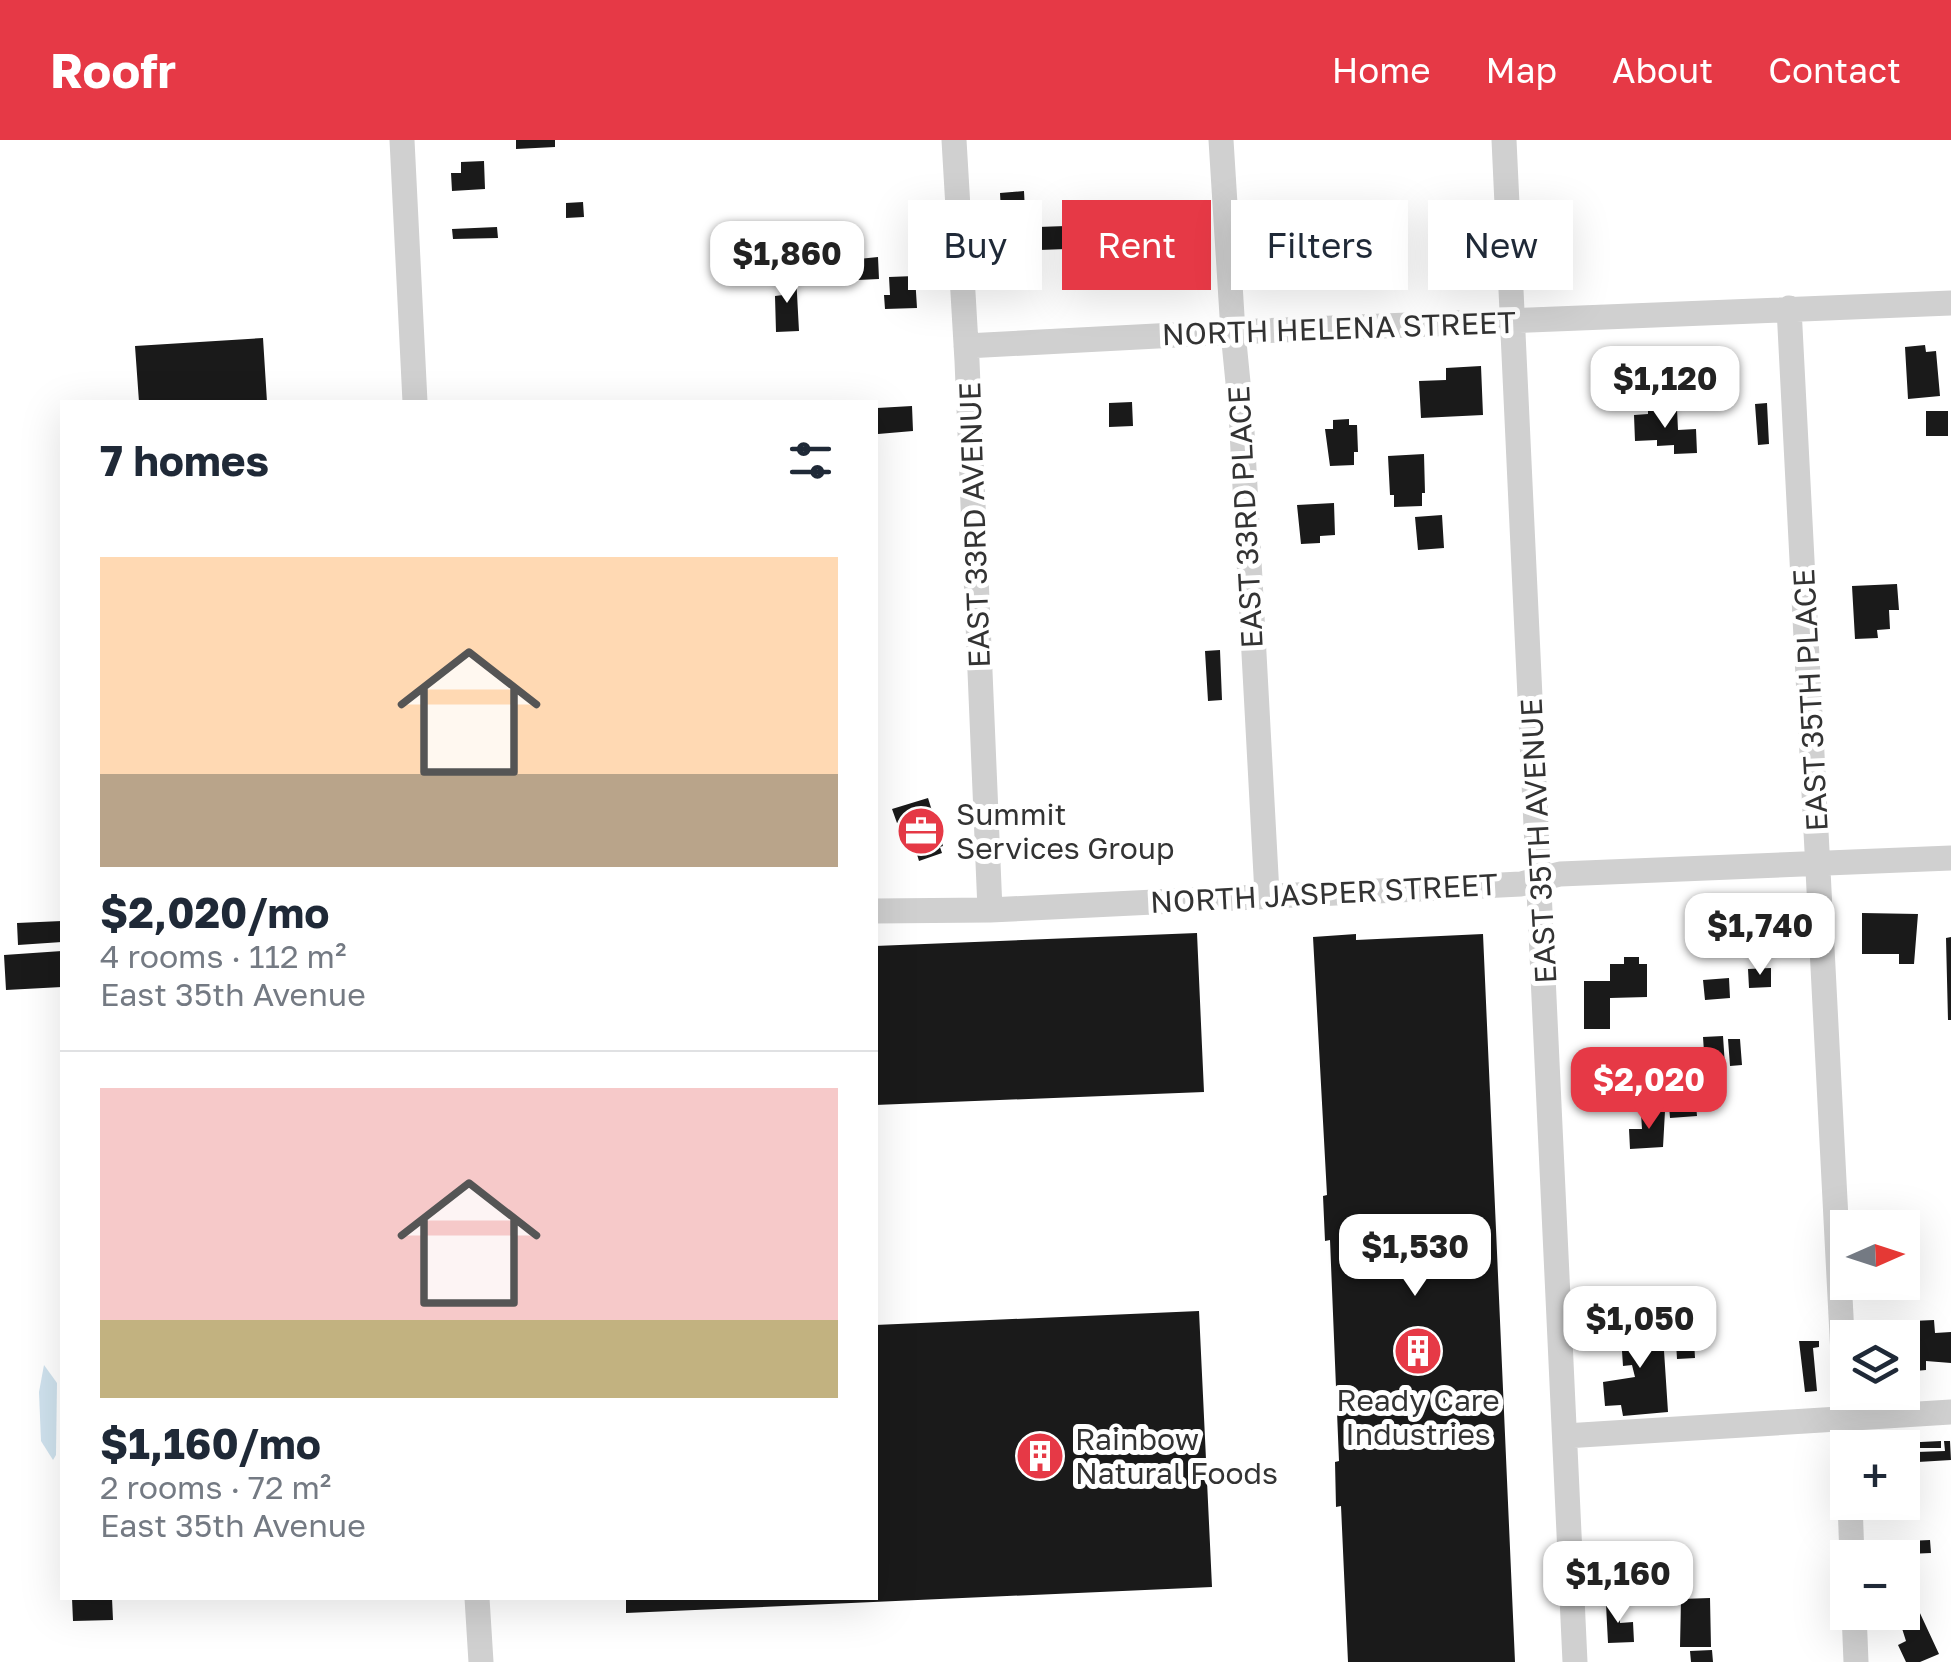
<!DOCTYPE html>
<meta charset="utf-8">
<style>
:root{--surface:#fff;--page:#f2f2f3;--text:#1f2937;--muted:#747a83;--line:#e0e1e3;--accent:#e63946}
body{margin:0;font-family:"Golos Text",sans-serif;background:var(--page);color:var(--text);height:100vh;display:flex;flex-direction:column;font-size:38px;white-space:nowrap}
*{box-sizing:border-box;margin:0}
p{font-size:32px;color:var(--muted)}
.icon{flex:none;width:55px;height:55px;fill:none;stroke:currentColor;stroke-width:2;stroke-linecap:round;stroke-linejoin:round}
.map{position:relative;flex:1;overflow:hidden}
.details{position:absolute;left:60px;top:260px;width:818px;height:1200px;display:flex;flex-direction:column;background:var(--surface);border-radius:0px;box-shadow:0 10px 40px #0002}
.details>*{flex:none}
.hud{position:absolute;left:908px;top:60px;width:892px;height:90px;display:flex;gap:20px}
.needle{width:65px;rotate:87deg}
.buttons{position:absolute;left:1830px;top:1070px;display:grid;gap:20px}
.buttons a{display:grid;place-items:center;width:90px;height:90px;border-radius:0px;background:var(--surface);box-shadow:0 10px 40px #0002;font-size:50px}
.price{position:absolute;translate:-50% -85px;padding:0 22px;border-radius:20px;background:#fff;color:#222;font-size:32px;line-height:65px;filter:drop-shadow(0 2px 5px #0008)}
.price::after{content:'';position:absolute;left:50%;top:60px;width:30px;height:22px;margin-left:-15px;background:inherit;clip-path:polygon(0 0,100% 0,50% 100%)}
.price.on{background:var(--accent);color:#fff}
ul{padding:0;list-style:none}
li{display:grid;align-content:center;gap:20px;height:530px;padding:0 40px}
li+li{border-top:2px solid var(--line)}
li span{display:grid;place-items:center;height:310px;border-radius:0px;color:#555}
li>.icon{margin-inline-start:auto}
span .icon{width:180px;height:180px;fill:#fffc;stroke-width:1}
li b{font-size:42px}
h2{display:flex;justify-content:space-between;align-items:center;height:120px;padding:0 40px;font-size:42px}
.pill{padding:0 35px;border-radius:0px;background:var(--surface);box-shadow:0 10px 40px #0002;font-size:35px;line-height:90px}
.pill.on{background:var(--accent);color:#fff}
header{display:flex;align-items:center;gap:60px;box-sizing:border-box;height:140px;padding:0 50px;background:var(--accent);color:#fff}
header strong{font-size:48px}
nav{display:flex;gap:55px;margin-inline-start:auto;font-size:35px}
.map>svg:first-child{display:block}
.water{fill:#cfe2ee}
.building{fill:#1a1a1a}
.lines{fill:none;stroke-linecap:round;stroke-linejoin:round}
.minor{stroke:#d0d0d0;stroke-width:25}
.labels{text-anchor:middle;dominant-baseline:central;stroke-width:10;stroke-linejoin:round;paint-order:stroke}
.street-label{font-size:30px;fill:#333;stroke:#fff}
.poi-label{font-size:30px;fill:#333;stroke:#fff;text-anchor:start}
</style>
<header>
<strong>Roofr</strong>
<nav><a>Home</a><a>Map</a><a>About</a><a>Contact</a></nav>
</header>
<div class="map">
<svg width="1951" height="1522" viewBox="0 0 1951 1522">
<rect width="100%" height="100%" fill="#fff"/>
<!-- water -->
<path class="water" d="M44,1225L57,1243L56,1315L53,1320L41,1301L39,1252Z"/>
<!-- building -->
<path class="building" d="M516,0H555V7L516,9Z
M484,21L485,49L452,51L451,33H461V22Z
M1024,51L1026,91L1002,92L1000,53Z
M583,62L584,77L566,78V63Z
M1066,86L1067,109L1039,110L1038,87Z
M497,87L498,98L453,99L452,89Z
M878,117L879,139L858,140V128H846L849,120Z
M782,135H796L799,191L776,192L775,156L783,155Z
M915,136L917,168L885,169L884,155H890L889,137Z
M263,198L267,262H139L135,206Z
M1925,205L1926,212L1936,211L1940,256L1908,259L1905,207Z
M1481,226L1483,275L1421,278L1419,241L1446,240V228Z
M1132,262L1133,286L1109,287V263Z
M1767,263L1769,304L1758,305L1755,264Z
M912,266L913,291L878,294L877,268Z
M1677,269L1678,290L1696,289L1697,313L1674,314V305L1657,306V300L1635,301L1634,275L1648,274V270Z
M1926,271H1948V296H1926Z
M1349,279V285H1357L1358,312H1354V325L1330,326L1325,289H1333V280Z
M1424,314L1425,353H1422V366L1394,367V355H1390L1388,316Z
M1334,363L1335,395L1320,396V403L1301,404L1297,365Z
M1442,375L1444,408L1418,410L1415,377Z
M1897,444L1899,470H1889L1890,489L1877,490L1878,498L1855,499L1852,446Z
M1220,510L1222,560L1208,561L1205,511Z
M928,658L943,706L940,707L942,713L919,721L909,688L905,689L902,681L897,683L892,669Z
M1734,769H1740L1741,773L1754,772L1755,806L1728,809L1727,802L1715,805V802H1705L1701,786H1704L1703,775L1734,773Z
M1862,773L1918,774L1914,824H1899V814H1862Z
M62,781V802L18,805L17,783Z
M1197,793L1204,952L875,965V806Z
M1356,794V800L1483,794L1515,1522H1348L1341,1366L1336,1367L1335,1322L1339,1321L1330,1100L1325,1101L1323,1056L1327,1055L1313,797Z
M1951,797V880H1948L1946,798Z
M62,811V847L6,850L4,815Z
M1624,817H1639V824H1647V857L1610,858V889H1584V841H1610V824H1624Z
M1771,828V847L1749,848L1748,829Z
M1729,838L1730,858L1705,860L1703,840Z
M1723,896L1725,926L1705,927L1703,897Z
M1728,899H1740L1742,925L1730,926Z
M1696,964L1697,976L1670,978L1669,966Z
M1665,971L1663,1007L1630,1009L1629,989H1642L1641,973Z
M1199,1171L1212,1447L626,1473V1458H875V1185Z
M1662,1180L1668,1272L1623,1276L1621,1265L1605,1266L1603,1242L1635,1237L1632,1225L1623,1226L1622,1211H1618L1616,1185Z
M1934,1180L1935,1193L1951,1192V1223L1926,1221V1230L1915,1231V1221L1902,1222V1195L1913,1194L1912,1181Z
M1694,1201L1695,1218L1677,1219L1676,1202Z
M1799,1201H1819V1207L1813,1208L1817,1251L1805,1252Z
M1941,1301V1308H1880V1304Z
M1944,1301H1950L1951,1320L1918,1322L1917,1312L1945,1311Z
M1930,1400L1931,1413L1908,1414V1401Z
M72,1458H112L113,1480L73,1481Z
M1710,1458L1711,1507H1680L1681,1459Z
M1619,1463L1620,1483L1633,1482L1634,1502L1608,1503L1606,1464Z
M1919,1471L1939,1514L1920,1522H1906L1898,1505L1906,1501L1899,1479Z
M1712,1510L1713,1522H1691L1690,1511Z"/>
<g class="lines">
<!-- minor -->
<path class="minor" d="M402,0L415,262
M954,0L967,221L990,770
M1221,0L1233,192L1241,273L1267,754
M1504,0L1575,1522
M1789,168L1848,1312
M966,206L1233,192L1951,163
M875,771L990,770L1521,744L1560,734L1951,718
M1565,1296L1951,1272
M1850,1362L1852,1418
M477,1458L481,1522
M1854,1472L1856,1522"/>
</g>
<!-- icons -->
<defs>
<g id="office-disc" transform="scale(2.5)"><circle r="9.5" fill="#e63946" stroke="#fff"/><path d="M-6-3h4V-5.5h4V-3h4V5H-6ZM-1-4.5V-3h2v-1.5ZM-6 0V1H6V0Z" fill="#fff"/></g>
<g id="building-disc" transform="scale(2.5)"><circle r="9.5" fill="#e63946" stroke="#fff"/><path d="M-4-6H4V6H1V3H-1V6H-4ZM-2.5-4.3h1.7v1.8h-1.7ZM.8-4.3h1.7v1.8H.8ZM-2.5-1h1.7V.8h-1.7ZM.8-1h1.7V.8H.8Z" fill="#fff"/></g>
</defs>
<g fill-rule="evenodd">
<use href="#office-disc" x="921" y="691"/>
<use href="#building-disc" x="1418" y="1211"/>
<use href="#building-disc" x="1040" y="1316"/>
</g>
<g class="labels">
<!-- street labels -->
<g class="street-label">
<text transform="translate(1339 188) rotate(-2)">NORTH HELENA STREET</text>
<text transform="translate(1245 377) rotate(-93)">EAST 33RD PLACE</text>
<text transform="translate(974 385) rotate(-92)">EAST 33RD AVENUE</text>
<text transform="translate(1810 560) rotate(-93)">EAST 35TH PLACE</text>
<text transform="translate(1538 701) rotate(-93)">EAST 35TH AVENUE</text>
<text transform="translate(1324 753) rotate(-3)">NORTH JASPER STREET</text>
</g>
<!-- poi labels -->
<g class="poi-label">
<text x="956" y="674">Summit<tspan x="956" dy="34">Services Group</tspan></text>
<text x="1418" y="1260" text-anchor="middle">Ready Care<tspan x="1418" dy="34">Industries</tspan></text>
<text x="1075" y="1299">Rainbow<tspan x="1075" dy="34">Natural Foods</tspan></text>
</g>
</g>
</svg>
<div class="buttons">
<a><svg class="needle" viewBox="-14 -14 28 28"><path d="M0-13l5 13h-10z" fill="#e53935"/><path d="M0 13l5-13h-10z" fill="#747a83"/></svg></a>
<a><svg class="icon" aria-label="layers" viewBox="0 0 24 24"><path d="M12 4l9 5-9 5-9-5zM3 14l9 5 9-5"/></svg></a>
<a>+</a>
<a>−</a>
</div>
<b class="price" style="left:787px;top:166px">$1,860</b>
<b class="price" style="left:1665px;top:291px">$1,120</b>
<b class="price" style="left:1760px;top:838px">$1,740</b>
<b class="price on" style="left:1649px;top:992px">$2,020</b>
<b class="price" style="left:1415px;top:1159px">$1,530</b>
<b class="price" style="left:1640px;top:1231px">$1,050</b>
<b class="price" style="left:1618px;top:1486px">$1,160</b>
<div class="hud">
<a class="pill">Buy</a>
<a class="pill on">Rent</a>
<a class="pill">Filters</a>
<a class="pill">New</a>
</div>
<section class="details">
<h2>7 homes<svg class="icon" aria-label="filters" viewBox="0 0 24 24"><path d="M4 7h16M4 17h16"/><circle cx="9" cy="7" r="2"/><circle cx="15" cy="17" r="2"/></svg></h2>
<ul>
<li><span style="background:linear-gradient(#ffd9b3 70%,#b9a48a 0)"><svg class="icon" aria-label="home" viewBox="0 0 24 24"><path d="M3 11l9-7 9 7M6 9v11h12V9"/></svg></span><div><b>$2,020/mo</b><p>4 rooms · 112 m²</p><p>East 35th Avenue</p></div></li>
<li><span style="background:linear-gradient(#f6c9c9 75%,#c2b280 0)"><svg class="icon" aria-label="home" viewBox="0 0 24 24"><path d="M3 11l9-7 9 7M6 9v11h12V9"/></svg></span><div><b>$1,160/mo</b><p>2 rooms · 72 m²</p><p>East 35th Avenue</p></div></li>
</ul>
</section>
</div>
